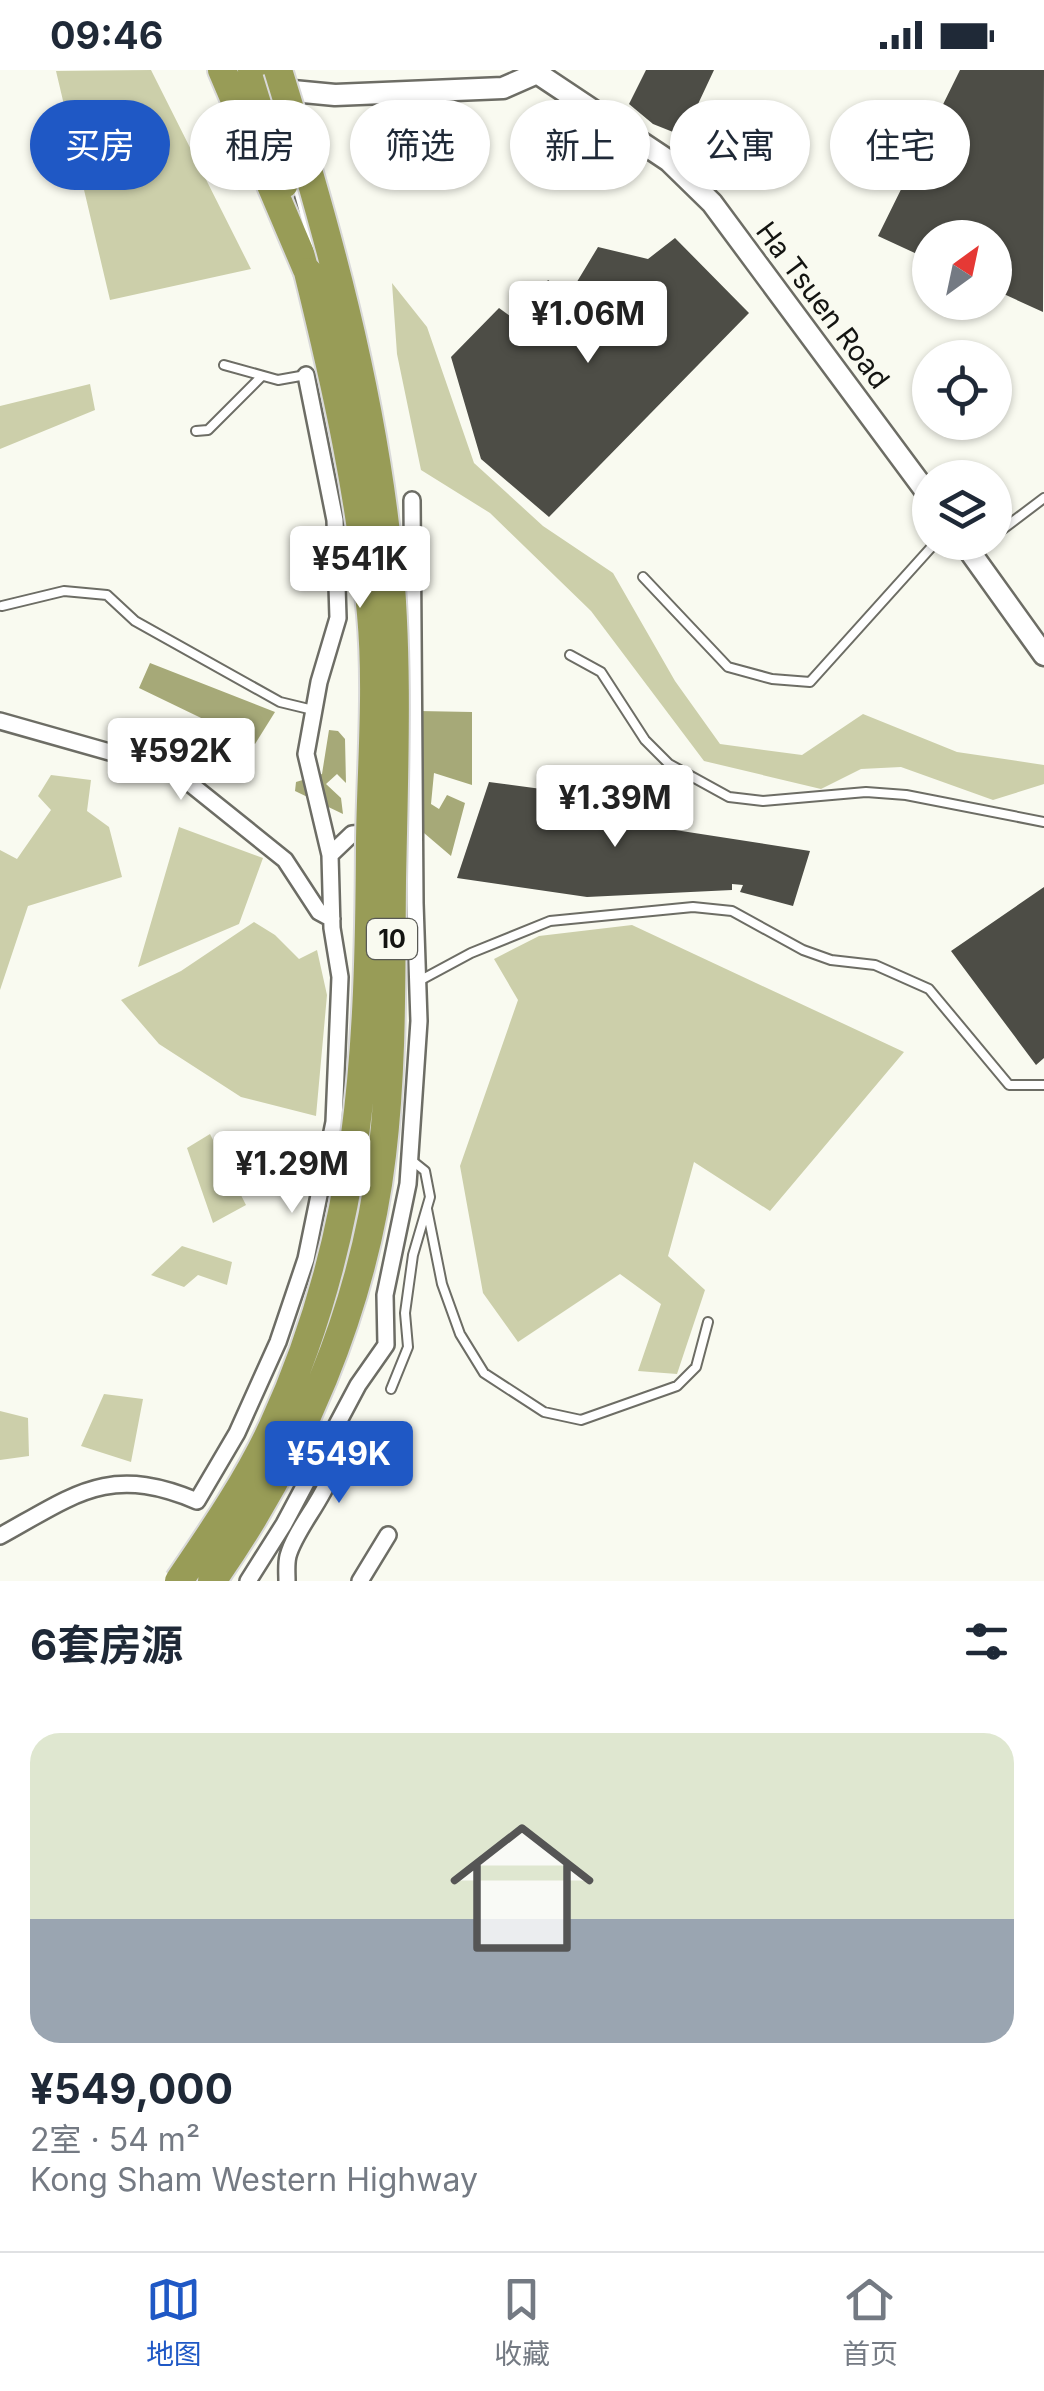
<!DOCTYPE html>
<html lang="zh">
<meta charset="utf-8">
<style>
:root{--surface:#fff;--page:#f6f6f7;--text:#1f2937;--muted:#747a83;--line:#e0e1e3;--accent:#1f58c5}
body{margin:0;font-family:Inter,"Noto Sans SC",sans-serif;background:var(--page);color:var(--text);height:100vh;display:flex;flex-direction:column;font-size:38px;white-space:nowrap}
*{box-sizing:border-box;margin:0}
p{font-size:32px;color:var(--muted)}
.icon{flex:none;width:55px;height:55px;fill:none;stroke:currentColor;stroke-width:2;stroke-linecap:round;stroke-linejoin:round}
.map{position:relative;height:1511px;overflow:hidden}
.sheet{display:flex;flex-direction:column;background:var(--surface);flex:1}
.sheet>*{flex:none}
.guide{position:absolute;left:30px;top:30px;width:985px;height:90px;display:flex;gap:20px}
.needle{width:65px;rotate:33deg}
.fabs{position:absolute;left:912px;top:150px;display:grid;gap:20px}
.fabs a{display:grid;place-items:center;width:100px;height:100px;border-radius:50%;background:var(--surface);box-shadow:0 2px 8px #0004;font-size:50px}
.price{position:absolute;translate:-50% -85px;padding:0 22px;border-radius:10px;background:#fff;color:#222;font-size:32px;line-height:65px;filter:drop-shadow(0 2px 5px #0008)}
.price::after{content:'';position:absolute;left:50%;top:60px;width:30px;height:22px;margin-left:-15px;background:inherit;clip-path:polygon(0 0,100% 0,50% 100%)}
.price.current{background:var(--accent);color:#fff}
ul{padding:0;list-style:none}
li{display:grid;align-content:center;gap:20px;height:530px;padding:0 30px}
li span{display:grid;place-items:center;height:310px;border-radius:30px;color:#555}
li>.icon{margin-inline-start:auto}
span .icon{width:180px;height:180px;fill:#fffc;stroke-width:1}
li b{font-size:42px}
h2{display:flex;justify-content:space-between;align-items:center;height:120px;padding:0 30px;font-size:42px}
.tag{padding:0 35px;border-radius:45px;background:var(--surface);box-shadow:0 2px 8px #0004;font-size:35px;line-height:90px}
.tag.current{background:var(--accent);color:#fff}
.status{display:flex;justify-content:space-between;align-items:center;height:70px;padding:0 50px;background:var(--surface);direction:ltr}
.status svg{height:28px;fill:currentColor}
.menu{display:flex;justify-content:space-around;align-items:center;height:140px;border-top:2px solid var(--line);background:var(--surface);font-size:28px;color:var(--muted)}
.menu a{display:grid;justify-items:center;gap:5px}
.menu .current{color:var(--accent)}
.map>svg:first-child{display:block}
.green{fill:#cccfaa}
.water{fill:#a6a978}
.building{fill:#4d4d46}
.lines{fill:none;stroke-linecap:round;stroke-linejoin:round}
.lane-casing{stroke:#6d6d65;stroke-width:12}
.street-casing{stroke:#6d6d65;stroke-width:20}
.secondary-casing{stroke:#6d6d65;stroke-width:25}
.highway-casing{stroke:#d9d9d9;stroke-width:32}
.lane{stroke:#fff;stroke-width:8}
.street{stroke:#fff;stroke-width:15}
.secondary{stroke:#fff;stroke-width:20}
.highway{stroke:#989c57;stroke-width:28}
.highway-bridge-casing{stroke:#d9d9d9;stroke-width:32;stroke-linecap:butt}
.highway-bridge{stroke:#989c57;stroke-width:28}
.labels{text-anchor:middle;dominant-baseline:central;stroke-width:10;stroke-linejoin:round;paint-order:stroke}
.shield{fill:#f9faf0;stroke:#585954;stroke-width:2.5}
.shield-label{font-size:25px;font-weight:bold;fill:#131411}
.street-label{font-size:28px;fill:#131411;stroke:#f9faf0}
</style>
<div class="status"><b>09:46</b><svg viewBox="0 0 49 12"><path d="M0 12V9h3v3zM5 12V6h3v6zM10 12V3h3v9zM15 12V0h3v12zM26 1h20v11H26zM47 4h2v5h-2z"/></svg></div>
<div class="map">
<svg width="1044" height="1511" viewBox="0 0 1044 1511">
<rect width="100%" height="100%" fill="#f9faf0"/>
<!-- green -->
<path class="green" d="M151,0L251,199L110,230L56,1Z
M392,213L427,257L474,393L543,456L613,503L675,611L720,674L802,685L863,644L957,682L1044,695V714L993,730L901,697L861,699L821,719L704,691L591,541L490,443L421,400L397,284Z
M90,314L95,340L0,379V336Z
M51,705L91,710L87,741L109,757L122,807L28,836L0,920V780L17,789L51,740L38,726Z
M179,757L263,788L239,854L138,897Z
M254,852L275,865L299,889L317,880L327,925L316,1046L241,1027L159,974L121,930L181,901Z
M632,855L904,982L770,1141L694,1092L668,1186L705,1220L677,1304L638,1301L661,1234L620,1204L518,1272L483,1223L460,1096L518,930L494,889L539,866Z
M210,1064L246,1135L213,1153L187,1078Z
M182,1176L232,1192L227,1215L198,1205L184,1217L151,1205Z
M104,1324L143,1329L131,1392L81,1376Z
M0,1341L28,1348L29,1386L0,1390Z"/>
<!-- water -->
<path class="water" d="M150,593L275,642L255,674L139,618Z
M419,641L472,642V715L434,703L431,734L439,739L447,725L465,733L451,786L424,763Z
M329,660L338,661L345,669L346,713L337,704L326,714L341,728L343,744L295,721L296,712L322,704Z"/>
<!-- building -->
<path class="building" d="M646,0H714L683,66L653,54L629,34Z
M960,0H1044L1043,242L995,220V168H930V190L878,166Z
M675,168L749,243L549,447L481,389L451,287L499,238L517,251L548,210L569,225L598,177L648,189Z
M489,712L676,737L675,760L810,781L793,836L740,822L743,815L732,814V820L587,827L457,808Z
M1044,817V988L1036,995L951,881Z"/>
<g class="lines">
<!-- lane casing -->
<g class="lane-casing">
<path id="lane" d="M295,110L318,193
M224,295L278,310L306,305
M196,361L208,360L262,306
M995,465L1044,428
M643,507L728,597L772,609L810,612L936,472
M2,536L64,521L107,525L135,551L280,632L313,640
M570,585L601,602L645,670L669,694L729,727L763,731L866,722L906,725L1044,752
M419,911L471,883L550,851L693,837L732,841L803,880L831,890L875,895L929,919L1009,1015H1044
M427,1139L442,1214L460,1264L484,1303L544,1342L581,1350L677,1316L696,1297L708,1252
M391,1319L408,1277L405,1243L413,1185L430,1127L425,1101L410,1089"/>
</g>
<!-- street casing -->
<g class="street-casing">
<path id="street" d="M0,651L173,700L285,790L319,842L332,849
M330,785L352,764L373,762
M0,1466C76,1424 109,1394 197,1431L237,1363L278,1272L306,1189L334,1052L340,907L332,858L330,785L306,684L319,612L338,548L335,450L306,305
M248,1511L284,1454L358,1315L386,1275L385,1225L408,1114L419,951L415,833L412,430
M287,1511C287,1503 286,1494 288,1486C298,1449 349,1406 332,1366
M360,1511L388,1465"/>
</g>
<!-- secondary casing -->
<g class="secondary-casing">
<path id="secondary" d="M272,19L335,25L503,18L537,3L669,91L712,133L930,427
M963,472L1044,585"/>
</g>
<!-- highway casing -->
<g class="highway-casing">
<path id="highway" d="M222,0L308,202
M252,0L284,114"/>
</g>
<!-- lane -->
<use href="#lane" class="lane"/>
<!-- street -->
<use href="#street" class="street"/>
<!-- secondary -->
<use href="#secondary" class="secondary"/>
<!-- highway -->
<use href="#highway" class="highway"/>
<!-- highway-bridge casing -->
<g class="highway-bridge-casing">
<path id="highway-bridge" d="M179,1511C213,1461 248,1410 273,1356C362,1162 369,980 370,771C371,697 378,619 371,544C361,428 336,316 308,202
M212,1511C300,1386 364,1238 382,1085C393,994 391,902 392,811C394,701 399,591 388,481C371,317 327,158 278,0"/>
</g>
<!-- highway-bridge -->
<use href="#highway-bridge" class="highway-bridge"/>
</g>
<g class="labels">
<!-- shield labels -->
<rect class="shield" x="367" y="849" width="50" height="40" rx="8"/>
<g class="shield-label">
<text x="392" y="869">10</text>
</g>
<!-- street labels -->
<g class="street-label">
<text transform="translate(823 235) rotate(53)">Ha Tsuen Road</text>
</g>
</g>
</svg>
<div class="fabs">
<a><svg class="needle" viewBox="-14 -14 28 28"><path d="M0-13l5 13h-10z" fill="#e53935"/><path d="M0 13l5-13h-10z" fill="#747a83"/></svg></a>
<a><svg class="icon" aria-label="locate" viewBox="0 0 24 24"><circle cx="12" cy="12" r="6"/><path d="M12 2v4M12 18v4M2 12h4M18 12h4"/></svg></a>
<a><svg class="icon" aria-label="layers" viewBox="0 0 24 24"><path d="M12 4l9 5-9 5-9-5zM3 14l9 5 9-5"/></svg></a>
</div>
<b class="price" style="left:588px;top:296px">¥1.06M</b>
<b class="price" style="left:360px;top:541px">¥541K</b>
<b class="price" style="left:181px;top:733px">¥592K</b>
<b class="price" style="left:615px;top:780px">¥1.39M</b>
<b class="price" style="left:292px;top:1146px">¥1.29M</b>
<b class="price current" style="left:339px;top:1436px">¥549K</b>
<div class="guide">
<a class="tag current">买房</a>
<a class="tag">租房</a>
<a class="tag">筛选</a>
<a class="tag">新上</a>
<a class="tag">公寓</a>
<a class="tag">住宅</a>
</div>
</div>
<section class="sheet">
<h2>6套房源<svg class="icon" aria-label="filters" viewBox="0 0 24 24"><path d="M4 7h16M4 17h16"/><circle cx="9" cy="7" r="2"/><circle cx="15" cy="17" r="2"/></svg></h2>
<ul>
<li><span style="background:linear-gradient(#dfe7d0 60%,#9aa5b1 0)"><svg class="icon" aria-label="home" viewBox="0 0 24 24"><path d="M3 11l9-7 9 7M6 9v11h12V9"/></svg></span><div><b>¥549,000</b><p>2室 · 54 m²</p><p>Kong Sham Western Highway</p></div></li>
</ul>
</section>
<nav class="menu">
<a class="current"><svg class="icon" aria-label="map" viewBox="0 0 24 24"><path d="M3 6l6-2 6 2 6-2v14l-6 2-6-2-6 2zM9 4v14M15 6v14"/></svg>地图</a>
<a><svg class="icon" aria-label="saved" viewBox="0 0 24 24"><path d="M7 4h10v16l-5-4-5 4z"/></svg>收藏</a>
<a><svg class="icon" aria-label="home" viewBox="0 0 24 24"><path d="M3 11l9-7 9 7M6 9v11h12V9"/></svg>首页</a>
</nav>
